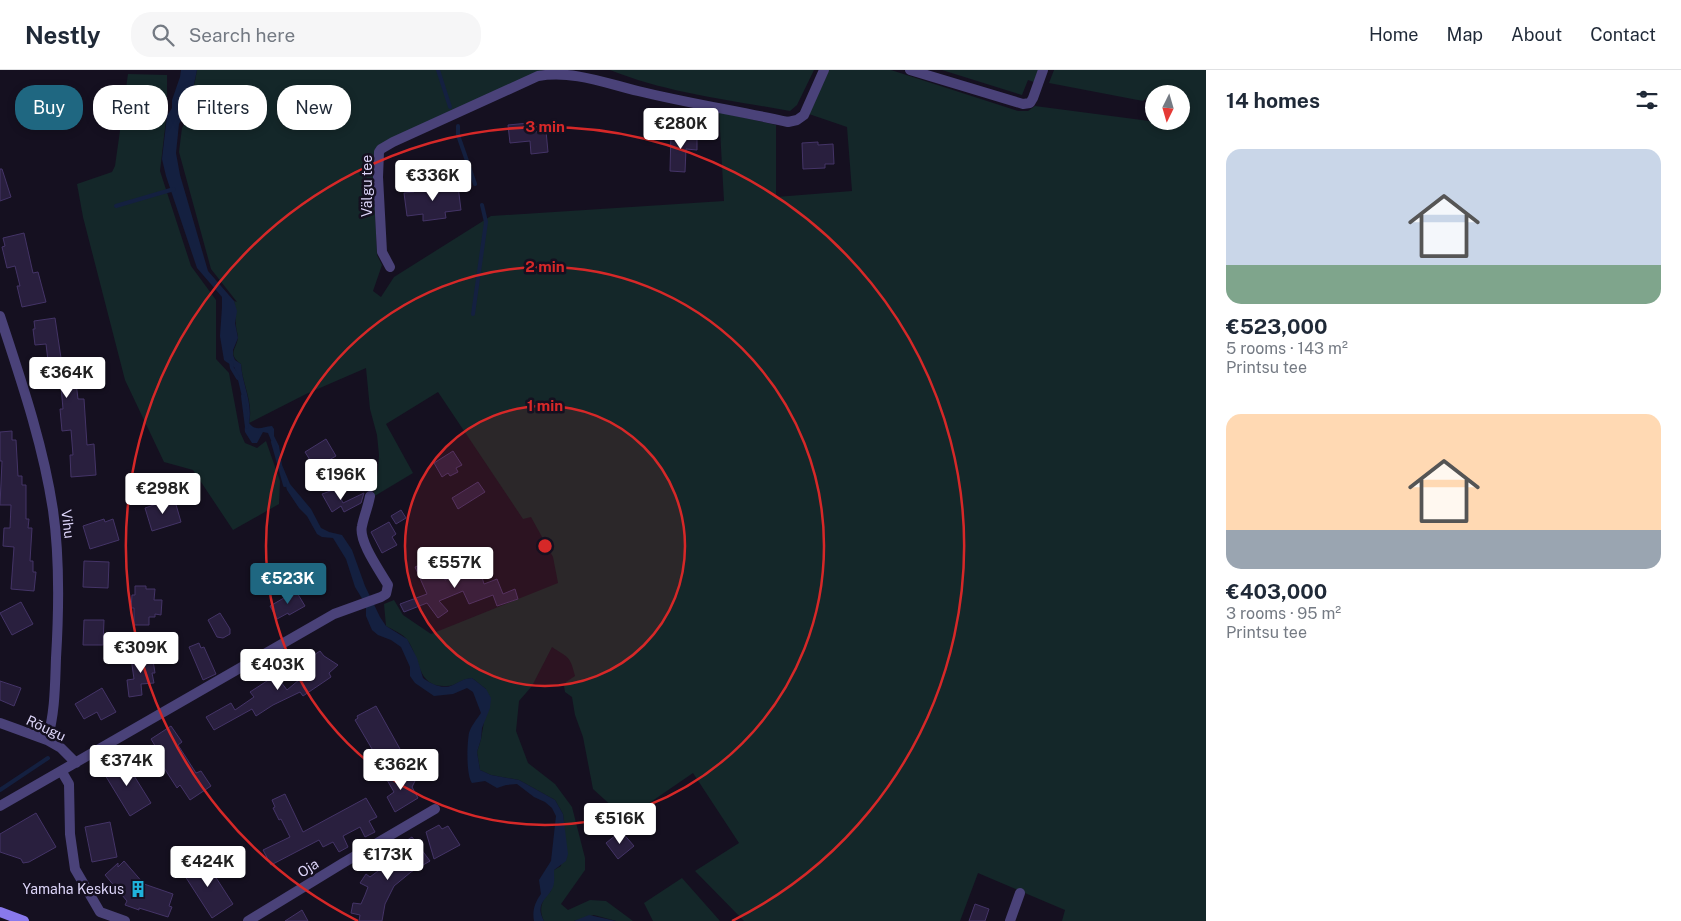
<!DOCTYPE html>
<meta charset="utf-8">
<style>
:root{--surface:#fff;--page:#f6f6f7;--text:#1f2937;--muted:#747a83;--line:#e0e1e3;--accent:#1f6781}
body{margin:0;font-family:"Public Sans",sans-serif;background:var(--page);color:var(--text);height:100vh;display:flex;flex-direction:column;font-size:19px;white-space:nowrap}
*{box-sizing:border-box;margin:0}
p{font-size:16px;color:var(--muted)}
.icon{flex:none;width:28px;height:28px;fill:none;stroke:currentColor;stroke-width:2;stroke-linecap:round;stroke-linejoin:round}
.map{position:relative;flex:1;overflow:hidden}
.drawer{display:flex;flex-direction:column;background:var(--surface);width:475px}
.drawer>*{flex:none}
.hud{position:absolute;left:15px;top:15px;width:475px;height:45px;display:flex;gap:10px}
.needle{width:32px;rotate:185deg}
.tools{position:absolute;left:1145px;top:15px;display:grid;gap:10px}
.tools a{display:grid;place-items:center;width:45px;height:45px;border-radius:50%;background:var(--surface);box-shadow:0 2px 8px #0003;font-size:25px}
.price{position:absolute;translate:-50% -42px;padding:0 11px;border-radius:5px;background:#fff;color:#222;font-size:16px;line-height:32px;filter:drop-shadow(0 1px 2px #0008)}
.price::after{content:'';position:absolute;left:50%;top:30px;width:15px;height:11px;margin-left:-8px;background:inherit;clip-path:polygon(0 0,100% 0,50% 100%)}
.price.selected{background:var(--accent);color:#fff}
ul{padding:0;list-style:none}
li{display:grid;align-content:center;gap:10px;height:265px;padding:0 20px}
li span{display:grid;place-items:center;height:155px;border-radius:15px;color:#555}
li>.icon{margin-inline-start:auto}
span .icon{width:90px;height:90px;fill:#fffc;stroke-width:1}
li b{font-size:21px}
h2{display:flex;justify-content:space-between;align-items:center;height:60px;padding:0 20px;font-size:21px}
.tag{padding:0 18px;border-radius:20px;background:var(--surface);box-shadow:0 2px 8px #0003;font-size:18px;line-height:45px}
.tag.selected{background:var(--accent);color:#fff}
header{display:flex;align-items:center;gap:30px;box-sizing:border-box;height:70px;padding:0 25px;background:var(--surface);border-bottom:1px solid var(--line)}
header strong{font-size:24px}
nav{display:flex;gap:28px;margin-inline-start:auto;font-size:18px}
.search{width:350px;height:45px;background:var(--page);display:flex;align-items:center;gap:12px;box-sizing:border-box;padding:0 18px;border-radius:20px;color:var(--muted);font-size:19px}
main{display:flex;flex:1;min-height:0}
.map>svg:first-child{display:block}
.green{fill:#142729}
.water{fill:#142040}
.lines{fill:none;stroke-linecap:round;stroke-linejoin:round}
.stream{stroke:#142040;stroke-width:4}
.building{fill:#291f3e;stroke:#443467}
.street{stroke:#4a4279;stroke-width:10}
.secondary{stroke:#8979ec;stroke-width:10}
.ring{fill:none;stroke:#d62828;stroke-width:2.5}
.labels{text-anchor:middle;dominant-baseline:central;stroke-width:5;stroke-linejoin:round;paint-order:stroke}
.street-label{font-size:14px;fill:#ddd5f9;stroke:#151020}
.poi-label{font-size:14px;fill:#ddd5f9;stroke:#151020;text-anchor:end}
.centre{fill:#d62828;stroke:#151020;stroke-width:2.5}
.ring-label{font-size:15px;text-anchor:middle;font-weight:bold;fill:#d62828;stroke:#151020;stroke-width:5;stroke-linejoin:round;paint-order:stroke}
</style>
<header>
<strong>Nestly</strong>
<div class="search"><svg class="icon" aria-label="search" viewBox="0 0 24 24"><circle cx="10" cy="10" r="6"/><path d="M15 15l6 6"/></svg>Search here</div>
<nav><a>Home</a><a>Map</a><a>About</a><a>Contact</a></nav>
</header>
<main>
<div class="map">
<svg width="1206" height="851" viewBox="0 0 1206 851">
<rect width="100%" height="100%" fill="#151020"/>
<!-- green -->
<path class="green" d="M197,0H543L378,76L374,83L373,93L377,185L382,195L373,221L381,227L394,207L491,146L724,131L719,42L776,55V127L852,121L847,57L809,44L829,0H891L1018,41H1028L1035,36L1157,52L1181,51V24H1154V29L1148,27L1143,31L1049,13L1054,0H1206V851H1062L1065,840L978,803L960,851H744L695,801L739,773L693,703L626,749L593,719L583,667L575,645L572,627L565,622L564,616L566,612L575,606C570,585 568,588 552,577L532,616L519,631L516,661L528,693L555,714L572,737L585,788V800L561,834L568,840L590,830L606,831L633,851H616L594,845L574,851H544C538,840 542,828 551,821L554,800L561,796L564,752L563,744L555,730L519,710L491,705L480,700L477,682L481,669L484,652L486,619L472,608C460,609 456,616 447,616C417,618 421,590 408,571C404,564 393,560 386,556L384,534L394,530L403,545L431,564L558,513L553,487L531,447L523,449L438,322L386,354L413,403L373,427L378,401L379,385L377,365L370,339L366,298L306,324L249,353C254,332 242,314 241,294C227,284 236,280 238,268C238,264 236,260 236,256C235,247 236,240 234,231L237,232L211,199L179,82L182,58L198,31L192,26Z
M610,0H814L797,35L790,41C730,30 667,23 610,0Z
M942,0H1038L1034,12L1028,10L1022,25Z
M128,4L167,5V41L160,101L191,196L216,230V289L229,303L240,362L245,373L257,378L266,371L280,411L279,434L233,460L193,400L164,392L125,310L83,147L77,114L112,102L115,96Z
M682,808L720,851H653L644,833Z"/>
<!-- water -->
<path class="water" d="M181,0H197L190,33L179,54L176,83L180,105L208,201L234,231L237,241L235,253L238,268L233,280V285L235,290L241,294C242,314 253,332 249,353C256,362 262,357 272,356L274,359V366L279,376L282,395L290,414L311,439L321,458L329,462L342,465L352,480L365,516L380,547L386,556L407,569L417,588L423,608C431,614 443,620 453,615C462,611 462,609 472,608L486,619L491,628L490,638L482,658L481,669L477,682L480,700L491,705L519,710L555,730L563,744L568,784L566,791L554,800C554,806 555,811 553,817C548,829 534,833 544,851H534C532,841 535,832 541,824L539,810L551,791L556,746L552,738L545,732L534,727L517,714L506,715L497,718L485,711L472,713C466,705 467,674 469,663C471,656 477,649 481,643L473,622L467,618L453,624L434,626L415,613L410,606V597L401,577L391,570L378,565L372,560L366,546V535L355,517L346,489L333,468L322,467L317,464L307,446L299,438L287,420L278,387L268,363L263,362L257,373H252L245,362C244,357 246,355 246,350C247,346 236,299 234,297C231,294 227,293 224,290L220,266L222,237V227L197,198L166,106L162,89L167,46L172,38V30L180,7Z
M589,845L616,851H574Z"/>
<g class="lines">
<!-- stream -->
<path class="stream" d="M438,0L450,37
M458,56V65L475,114
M116,136L174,119
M473,244L486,152L482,135
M231,292L232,298L238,308
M243,326L247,357
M273,372L285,415
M0,720L48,688"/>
</g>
<!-- building -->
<path class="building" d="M35,16H45L47,23H54V34L68,36L62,51L49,55L44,43L36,46L26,20Z
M529,53L530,59H533V62L546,61L548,82L531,84L530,71L510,73L508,55Z
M671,62L697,65V80L686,79L685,102L670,101Z
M818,72V75L833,74L834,94H825V98L803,99L802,73Z
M0,99H2L11,127L0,131Z
M448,114V118L458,116L461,140L445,142L446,148L423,151V144L407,146L404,123L414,122V119Z
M24,163L33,203L38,202L46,232L22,237L17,216H20L15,196L7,198L2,177L5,176L3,168Z
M55,248L61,288H73L78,329H84L87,375L94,374L96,405L71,407L70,385H73L71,360L62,361L60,339H63L61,316L49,317L47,299H49L46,274L35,275L33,259H35L34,251Z
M12,361V370H16L18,406H22V415H26V449H29L28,458H32L30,491H33V502H36L34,521L11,519L14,477L3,476L4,458H10L11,435H0L2,391H0V362Z
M326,369L336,386L315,398L305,382Z
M453,381L462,395L456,398L458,402L450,406L448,403L442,407L434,393Z
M478,412L485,422L458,439L452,428Z
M336,419L343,433L364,423L361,433L344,442L341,436L332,442L322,424Z
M165,431L166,434L175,431L181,452L152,461L145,438Z
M401,440L406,448L396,454L391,446Z
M104,449L105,452L113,449L119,470L90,479L83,456Z
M389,452L396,464L392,467L397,475L382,483L371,462Z
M434,489L436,495L440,494L445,510L479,497L484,514L497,509L503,524L515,519L518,529L497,536L493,525L469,534L463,521L439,531L448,541L438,548L427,533L404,542L400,534L427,524L415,497Z
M84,491L109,492L108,518L83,517Z
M135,516H146V519H155L154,530H162L161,545L155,544V547H149V555H134V538H131L132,525H135Z
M296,521L305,536L289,545L288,543L277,549L270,536Z
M21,532L33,554L12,565L0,543Z
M220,543L230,559V564L223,568L217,567L208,550Z
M84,550H104L103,575H83Z
M199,573L201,578L204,577L216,604L203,610L189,577Z
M320,581L324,586L338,595L329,603L331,607L303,626L300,622L273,635L256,646L252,639L214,660L206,647L231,633L235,640L254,627L250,622L270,609L275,616L281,612L287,620L306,604L300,593L314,583V585Z
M152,584L155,603H152L154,613L141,614L142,625L129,627L127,610L134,609L131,588Z
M0,611L21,618L14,636L0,630Z
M102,618L116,642L101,650L97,642L84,649L75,634Z
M376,636L400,679L382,689L378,682L375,684L355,650L358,648L357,646Z
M171,656L182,672L178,675L196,703L201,701L211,716L190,730L180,715L177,718L157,687L160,684L151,669Z
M123,688L151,733L130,746L102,700Z
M402,701L406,707L413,708L415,711L412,717L418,728L395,742L387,727L394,722L387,710Z
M285,724L303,762L366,728L377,747L369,751L375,762L365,767L360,757L343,766L348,777L339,782L333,772L323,777L319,770L271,795L263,780L290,767L281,749L279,750L273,738L275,737L272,730Z
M36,743L56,777L29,792L23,793L21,789L0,782V764Z
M110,752L117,787L92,792L85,757Z
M439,755L442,759L448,756L460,775L434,789L426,762Z
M621,761L634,776L618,789L606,773Z
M412,767L430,791L411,802L394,816L385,834L382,851H359L360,845L351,843L353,833L361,834L365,825L368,817L360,813L366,804L370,807L378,801L383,792L379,788L387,781L393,788L407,779L404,772Z
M204,789L233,834L212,848L183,803Z
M124,791L144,814L173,824L169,836L172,837L168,847L139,838V840L125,835L127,831L105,805L118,793V797Z
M975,834L989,839L985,851H969Z
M302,840L308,851H285Z"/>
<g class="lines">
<!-- street -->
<path class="street" d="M910,0L1023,34L1030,33L1033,28L1043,0
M390,197L382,182L378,107L379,82L381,79L393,72L538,6C572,0 605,13 638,21C687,33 738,41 788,52L797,50L804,45L824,0
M0,246C21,310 43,374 53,440C60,489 59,539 56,588C55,616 55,644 47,670
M0,653L47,670L61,678L76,693
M62,702L69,714L70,764L75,799L100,842L125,851
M0,736L334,544L381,527L386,524L388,515C380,501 358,471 362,456C364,446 368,437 370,426
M248,851L343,793L435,739
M1010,851L1020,823"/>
<!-- secondary -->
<path class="secondary" d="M0,842L24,851"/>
</g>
<!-- distance rings -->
<circle cx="545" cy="476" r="140" fill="#d62828" fill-opacity=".12"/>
<g class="ring">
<circle cx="545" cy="476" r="140"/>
<circle cx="545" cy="476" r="279"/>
<path d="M358 851A419 419 0 1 1 732 851"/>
</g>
<!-- icons -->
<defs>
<g id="building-bare" transform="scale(1.35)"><path d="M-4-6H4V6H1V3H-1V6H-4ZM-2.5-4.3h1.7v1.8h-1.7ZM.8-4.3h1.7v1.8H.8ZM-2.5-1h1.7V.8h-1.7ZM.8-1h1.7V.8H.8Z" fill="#1fb2db" stroke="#151020" stroke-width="2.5" paint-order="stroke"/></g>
</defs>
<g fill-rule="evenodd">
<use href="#building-bare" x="138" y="819"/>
</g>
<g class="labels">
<!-- street labels -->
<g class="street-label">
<text transform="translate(367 116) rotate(-90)">Välgu tee</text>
<text transform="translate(68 454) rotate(83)">Vihu</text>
<text transform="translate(46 658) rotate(25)">Rõugu</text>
<text transform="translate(308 798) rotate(-32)">Oja</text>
</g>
<!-- poi labels -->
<g class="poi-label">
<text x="124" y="819">Yamaha Keskus</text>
</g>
</g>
<circle cx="545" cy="476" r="8" class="centre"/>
<g class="ring-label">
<text x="545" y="62">3 min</text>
<text x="545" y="202">2 min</text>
<text x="545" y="341">1 min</text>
</g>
</svg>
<div class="tools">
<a><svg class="needle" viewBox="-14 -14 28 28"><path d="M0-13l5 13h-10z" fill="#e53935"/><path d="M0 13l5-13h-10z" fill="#747a83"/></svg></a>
</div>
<b class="price" style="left:681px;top:80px">€280K</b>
<b class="price" style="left:433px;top:132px">€336K</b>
<b class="price" style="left:67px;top:329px">€364K</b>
<b class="price" style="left:341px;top:431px">€196K</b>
<b class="price" style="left:163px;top:445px">€298K</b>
<b class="price" style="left:455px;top:519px">€557K</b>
<b class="price selected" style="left:288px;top:535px">€523K</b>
<b class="price" style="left:141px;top:604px">€309K</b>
<b class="price" style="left:278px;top:621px">€403K</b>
<b class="price" style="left:127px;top:717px">€374K</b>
<b class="price" style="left:401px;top:721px">€362K</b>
<b class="price" style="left:620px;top:775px">€516K</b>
<b class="price" style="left:388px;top:811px">€173K</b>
<b class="price" style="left:208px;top:818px">€424K</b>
<div class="hud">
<a class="tag selected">Buy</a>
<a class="tag">Rent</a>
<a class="tag">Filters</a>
<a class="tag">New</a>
</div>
</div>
<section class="drawer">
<h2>14 homes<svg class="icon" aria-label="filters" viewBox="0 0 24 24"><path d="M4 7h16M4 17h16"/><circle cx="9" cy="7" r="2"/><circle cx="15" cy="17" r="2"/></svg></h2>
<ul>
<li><span style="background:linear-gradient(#c9d6e8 75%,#7fa58c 0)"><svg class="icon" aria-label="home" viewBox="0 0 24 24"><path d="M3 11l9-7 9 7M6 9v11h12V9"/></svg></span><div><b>€523,000</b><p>5 rooms · 143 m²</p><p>Printsu tee</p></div></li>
<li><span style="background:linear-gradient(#ffd9b3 75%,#9aa5b1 0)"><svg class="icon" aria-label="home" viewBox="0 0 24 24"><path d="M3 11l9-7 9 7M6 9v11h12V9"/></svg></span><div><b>€403,000</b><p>3 rooms · 95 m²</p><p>Printsu tee</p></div></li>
</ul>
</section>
</main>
